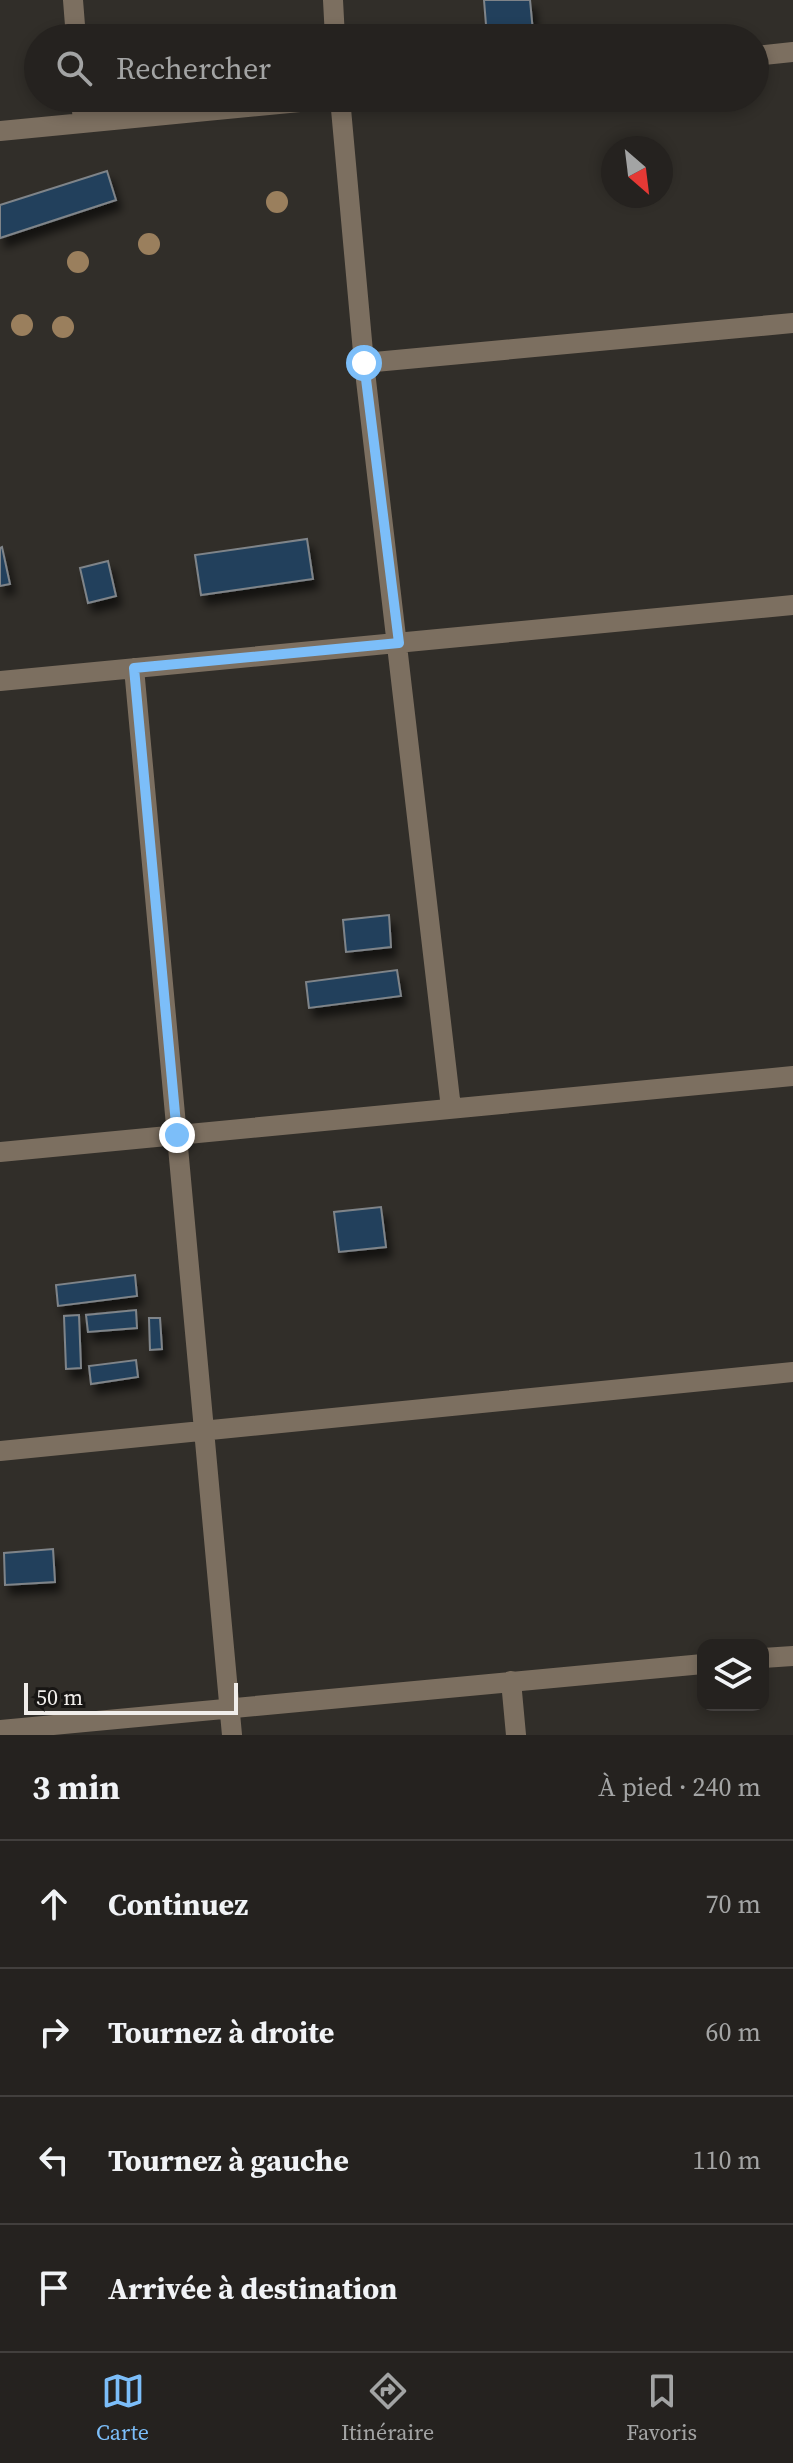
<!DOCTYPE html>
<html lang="fr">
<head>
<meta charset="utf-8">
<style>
	body { margin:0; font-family:"Source Serif 4",serif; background:#2d2a28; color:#f1f3f6 }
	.controls { position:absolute; right:24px; bottom:24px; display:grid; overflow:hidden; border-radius:16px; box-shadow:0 4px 12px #0003 }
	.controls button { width:72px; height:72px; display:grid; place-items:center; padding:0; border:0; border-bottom:2px solid #423f3d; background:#25221f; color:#f1f3f6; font:40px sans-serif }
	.compass { position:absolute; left:601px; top:136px; width:72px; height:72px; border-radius:50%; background:#25221f; box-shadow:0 4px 12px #0003; rotate:152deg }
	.scale { position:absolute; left:24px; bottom:20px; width:214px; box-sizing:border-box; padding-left:8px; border:4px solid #f0edea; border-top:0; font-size:22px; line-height:28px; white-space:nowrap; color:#f0edea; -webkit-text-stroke:6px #181614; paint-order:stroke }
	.stop { position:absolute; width:24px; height:24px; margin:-18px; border:6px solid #7cbef9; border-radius:50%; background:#fff }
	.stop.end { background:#7cbef9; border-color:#fff; box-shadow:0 2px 8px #0008 }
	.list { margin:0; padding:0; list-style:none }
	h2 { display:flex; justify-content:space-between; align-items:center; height:104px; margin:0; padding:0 32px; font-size:34px }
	h2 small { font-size:26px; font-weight:400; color:#a3a4a4 }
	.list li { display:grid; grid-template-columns:52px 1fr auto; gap:24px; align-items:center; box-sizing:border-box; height:128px; padding:0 32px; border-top:2px solid #423f3d }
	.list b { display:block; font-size:30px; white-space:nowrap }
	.list em { font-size:26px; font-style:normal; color:#a3a4a4 }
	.icon { flex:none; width:44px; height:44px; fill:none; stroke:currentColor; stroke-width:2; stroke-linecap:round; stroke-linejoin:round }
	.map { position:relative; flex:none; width:793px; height:1735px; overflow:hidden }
	.search { position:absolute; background:#25221f; box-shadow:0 4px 12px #0003; left:24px; right:24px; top:24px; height:88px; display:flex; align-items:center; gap:20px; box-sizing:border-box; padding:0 28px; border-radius:44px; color:#a3a4a4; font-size:30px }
	.sheet { height:616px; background:#25221f }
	nav { display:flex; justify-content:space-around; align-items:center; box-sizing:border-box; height:112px; border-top:2px solid #423f3d; background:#25221f; font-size:22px; color:#a3a4a4 }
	nav a { display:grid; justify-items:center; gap:4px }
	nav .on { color:#7cbef9 }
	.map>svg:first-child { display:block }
</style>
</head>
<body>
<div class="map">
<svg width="793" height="1735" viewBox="0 0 793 1735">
	<defs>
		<filter id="shadow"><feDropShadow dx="5" dy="9" stdDeviation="4" flood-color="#0009"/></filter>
	</defs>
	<rect width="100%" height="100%" fill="#312e29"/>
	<path fill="#21415c" stroke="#7f8489" stroke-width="2" filter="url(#shadow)" d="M484 0H530L533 32 487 37Z
		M107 171 116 200 0 238V205Z
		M307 539 313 579 201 595 195 555Z
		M2 547 10 584 0 586V548Z
		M108 561 116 596 88 603 80 568Z
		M389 915 391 947 346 952 343 920Z
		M397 970 401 996 309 1008 306 982Z
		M381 1207 386 1247 339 1252 334 1212Z
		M135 1275 137 1296 58 1306 56 1285Z
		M136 1310 137 1328 88 1332 86 1315Z
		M79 1315 81 1368 66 1369 64 1316Z
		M149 1318H160L162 1349 150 1350Z
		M136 1360 138 1377 91 1384 89 1366Z
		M53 1549 55 1582 5 1585 4 1553Z"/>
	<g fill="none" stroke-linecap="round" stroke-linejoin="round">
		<path stroke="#7c6f60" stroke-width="20" d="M73 0 76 38
			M333 0 335 38
			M755 56 793 52
			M81 98 83 123
			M340 98 364 363 451 1108
			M0 131 341 98
			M364 363 793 323
			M134 668 232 1735
			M0 681 793 605
			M0 1152 793 1076
			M0 1451 793 1372
			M763 1658 793 1656
			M511 1681 516 1735
			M0 1730 703 1664"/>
	</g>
	<g fill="#9a7f5d">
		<circle cx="277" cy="202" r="11"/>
		<circle cx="149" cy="244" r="11"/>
		<circle cx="78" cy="262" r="11"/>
		<circle cx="22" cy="325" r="11"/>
		<circle cx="63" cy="327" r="11"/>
	</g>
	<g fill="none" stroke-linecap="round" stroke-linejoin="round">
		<path stroke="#7cbef9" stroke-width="10" d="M177 1135 134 668 399 643 364 363"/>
	</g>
</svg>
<div class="controls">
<button><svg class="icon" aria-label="layers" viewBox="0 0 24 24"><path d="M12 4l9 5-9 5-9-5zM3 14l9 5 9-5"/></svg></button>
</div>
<svg class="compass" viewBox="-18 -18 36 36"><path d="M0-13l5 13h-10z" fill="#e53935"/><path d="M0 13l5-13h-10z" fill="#a3a4a4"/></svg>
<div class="scale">50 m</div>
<div class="stop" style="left:364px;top:363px"></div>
<div class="stop end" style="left:177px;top:1135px"></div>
<div class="search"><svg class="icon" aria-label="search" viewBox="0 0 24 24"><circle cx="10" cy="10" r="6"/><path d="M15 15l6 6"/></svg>Rechercher</div>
</div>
<section class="sheet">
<h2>3 min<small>À pied · 240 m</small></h2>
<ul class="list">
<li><svg class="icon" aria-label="ahead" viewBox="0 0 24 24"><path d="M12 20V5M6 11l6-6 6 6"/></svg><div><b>Continuez</b></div><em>70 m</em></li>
<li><svg class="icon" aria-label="right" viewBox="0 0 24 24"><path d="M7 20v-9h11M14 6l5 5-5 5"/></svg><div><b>Tournez à droite</b></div><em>60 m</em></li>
<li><svg class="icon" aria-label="left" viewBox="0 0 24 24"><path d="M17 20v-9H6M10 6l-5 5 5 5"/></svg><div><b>Tournez à gauche</b></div><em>110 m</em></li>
<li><svg class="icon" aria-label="arrive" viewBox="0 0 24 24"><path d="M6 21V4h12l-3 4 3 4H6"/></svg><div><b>Arrivée à destination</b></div></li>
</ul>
</section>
<nav>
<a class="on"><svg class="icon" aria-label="map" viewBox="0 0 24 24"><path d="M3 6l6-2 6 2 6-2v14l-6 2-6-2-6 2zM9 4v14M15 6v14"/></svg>Carte</a>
<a><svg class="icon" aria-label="directions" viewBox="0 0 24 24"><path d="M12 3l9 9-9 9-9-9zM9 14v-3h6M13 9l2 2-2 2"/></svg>Itinéraire</a>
<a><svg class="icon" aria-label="saved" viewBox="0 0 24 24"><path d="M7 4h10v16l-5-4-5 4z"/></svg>Favoris</a>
</nav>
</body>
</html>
